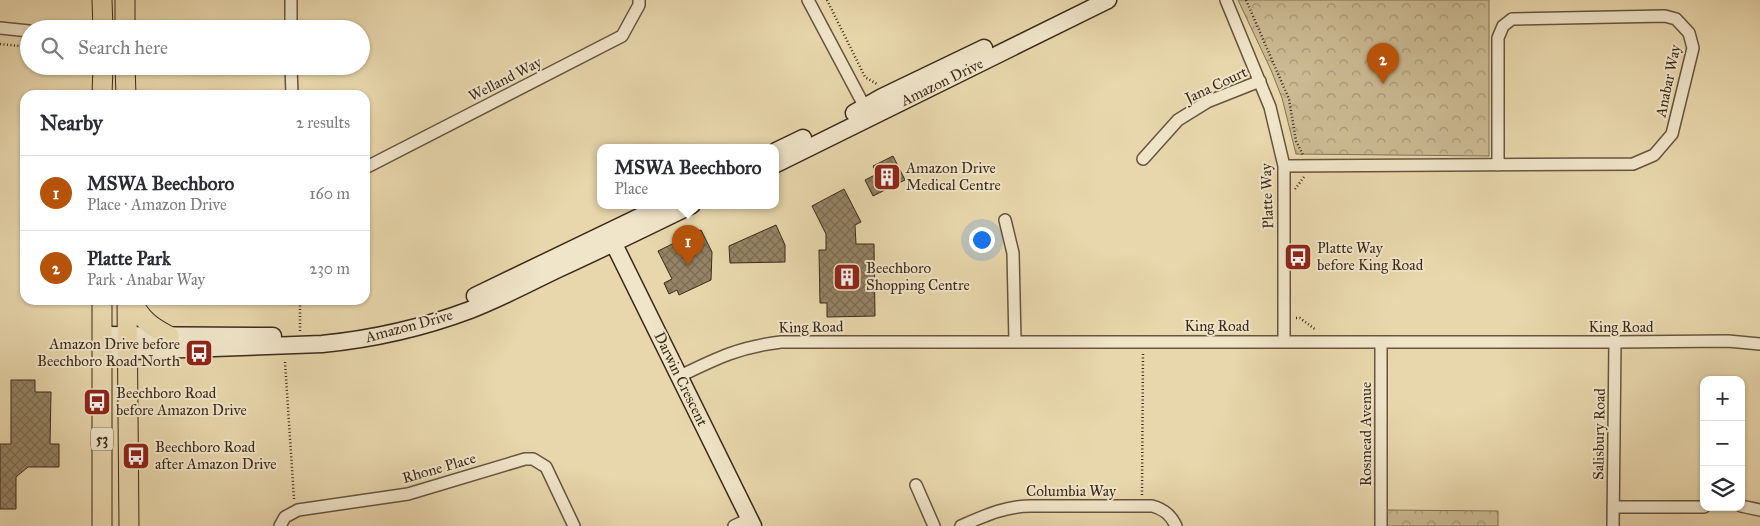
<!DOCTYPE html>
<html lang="en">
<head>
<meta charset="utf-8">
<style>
	body { margin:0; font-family:"IM FELL Great Primer",serif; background:#f7f7f7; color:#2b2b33 }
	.controls { position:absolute; right:15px; bottom:15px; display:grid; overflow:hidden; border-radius:10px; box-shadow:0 1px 4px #0004 }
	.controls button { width:45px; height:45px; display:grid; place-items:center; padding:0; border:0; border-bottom:1px solid #e1e1e2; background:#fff; color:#2b2b33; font:25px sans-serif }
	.you { position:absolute; left:981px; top:239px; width:18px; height:18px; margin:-12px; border:4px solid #fff; border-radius:50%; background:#1a73e8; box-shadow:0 0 0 8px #1a73e833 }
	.badge { display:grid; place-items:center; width:32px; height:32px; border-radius:50%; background:#b45309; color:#fff; font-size:16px; font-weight:700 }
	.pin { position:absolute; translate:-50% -41px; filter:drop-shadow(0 1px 2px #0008) }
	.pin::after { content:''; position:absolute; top:26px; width:18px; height:15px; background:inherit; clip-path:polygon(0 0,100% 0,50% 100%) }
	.popup { position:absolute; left:597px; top:144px; width:182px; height:65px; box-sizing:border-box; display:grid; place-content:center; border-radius:10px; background:#fff; filter:drop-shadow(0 1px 4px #0005); font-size:16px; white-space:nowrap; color:#7c7c81 }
	.popup b { font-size:19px; color:#2b2b33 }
	.popup::after { content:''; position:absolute; left:50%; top:100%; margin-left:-10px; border:10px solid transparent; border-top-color:#fff }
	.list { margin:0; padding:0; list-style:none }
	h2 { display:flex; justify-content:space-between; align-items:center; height:65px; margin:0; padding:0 20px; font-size:21px }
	h2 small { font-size:16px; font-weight:400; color:#7c7c81 }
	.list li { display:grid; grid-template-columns:32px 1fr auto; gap:15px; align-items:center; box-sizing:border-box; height:75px; padding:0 20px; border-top:1px solid #e1e1e2 }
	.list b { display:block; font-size:19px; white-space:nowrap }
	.list p { margin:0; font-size:16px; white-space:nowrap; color:#7c7c81 }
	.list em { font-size:16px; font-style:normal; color:#7c7c81 }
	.icon { flex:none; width:28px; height:28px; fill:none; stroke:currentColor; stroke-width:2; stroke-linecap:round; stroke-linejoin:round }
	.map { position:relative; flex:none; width:1760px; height:526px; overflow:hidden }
	.search { position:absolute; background:#fff; box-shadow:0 1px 4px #0004; left:20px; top:20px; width:350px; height:55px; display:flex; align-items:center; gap:12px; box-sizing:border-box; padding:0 18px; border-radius:28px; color:#7c7c81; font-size:19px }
	.panel { position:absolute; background:#fff; box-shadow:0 1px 4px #0004; left:20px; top:90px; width:350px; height:215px; border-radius:15px }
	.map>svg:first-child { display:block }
</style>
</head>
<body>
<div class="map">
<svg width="1760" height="526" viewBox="0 0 1760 526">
	<defs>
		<pattern id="park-crowns" width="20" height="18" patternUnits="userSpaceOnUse" patternTransform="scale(1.25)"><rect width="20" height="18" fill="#cbba93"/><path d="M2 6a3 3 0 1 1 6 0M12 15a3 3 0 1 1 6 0" fill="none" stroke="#a69777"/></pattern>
		<pattern id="building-cross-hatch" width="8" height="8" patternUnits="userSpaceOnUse" patternTransform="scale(1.25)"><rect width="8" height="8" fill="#958465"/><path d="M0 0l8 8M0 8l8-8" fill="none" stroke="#7b6c52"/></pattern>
	</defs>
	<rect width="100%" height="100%" fill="#e8d7ac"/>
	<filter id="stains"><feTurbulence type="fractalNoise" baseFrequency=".004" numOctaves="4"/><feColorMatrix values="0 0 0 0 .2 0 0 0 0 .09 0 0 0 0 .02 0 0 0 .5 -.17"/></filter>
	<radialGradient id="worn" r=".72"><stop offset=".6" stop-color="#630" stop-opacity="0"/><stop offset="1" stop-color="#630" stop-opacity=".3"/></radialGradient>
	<path fill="url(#park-crowns)" stroke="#837256" d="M1238 0H1489V156L1296 154 1282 98 1271 70Z
		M1386 510 1498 511V526H1387Z"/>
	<path fill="url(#building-cross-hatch)" stroke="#3b2a19" d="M893 156 905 180 873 196 865 180 877 174 873 166Z
		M844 189 861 222 855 225 856 244H874L875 316 827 317V303H820L819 250H826V234L812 206Z
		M776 225 785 245V262L730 263 729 246Z
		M701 230 712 252 711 280 679 295 677 290 669 294 664 283 672 279 658 251Z
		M11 380H35V392H51L50 444H59V467H28L16 477V509H0V444H11Z"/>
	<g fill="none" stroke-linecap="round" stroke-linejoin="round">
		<g stroke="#66553e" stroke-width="14">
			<path id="street" d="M291 0V29
				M808 0 868 113
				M1226 0 1270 107 1284 166V342
				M0 28 29 31
				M291 66 292 95
				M1143 159 1178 120 1207 102 1260 81
				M1284 166 1633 164 1654 155 1672 134 1693 48 1689 33 1676 19 1665 16 1512 19 1503 26 1498 38V165
				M365 168 622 36 639 5V0
				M1005 220 1013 253 1015 341
				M1381 342V526
				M680 376C717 358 739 347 781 342H1615L1728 341 1760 344
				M916 485 934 526
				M1741 506 1760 510
				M1613 507H1704
				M280 526 285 517 298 510 408 494 525 459H533L546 467 574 526
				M734 526 749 519
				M961 526C984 516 1005 506 1031 506H1152C1164 509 1171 515 1176 526
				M1613 526 1615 342"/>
		</g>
		<g stroke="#3b2a19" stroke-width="19">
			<path id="secondary" d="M854 113 882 97 984 48
				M776 151 803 138
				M776 164 1108 0
				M609 234 753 526
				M475 296 664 205
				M102 335 273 336
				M102 352 322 344C373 339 422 328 470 310 499 299 527 284 556 270 602 249 647 227 692 205"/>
		</g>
		<g stroke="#3b2a19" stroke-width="21">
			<path id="primary" d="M102 0 103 29
				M125 0V29
				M125 66 126 95
				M102 95 103 66
				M102 300V526
				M127 300 129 526
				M132 300C140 319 152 327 169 336"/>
		</g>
		<path stroke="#3b2a19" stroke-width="2.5" stroke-dasharray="1 2.5" stroke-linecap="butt" d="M827 0 865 77 877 84
			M1246 0 1289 99 1296 141 1303 155
			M0 44 29 47
			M1295 189 1304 177
			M1296 318H1300L1316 330
			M300 331V300
			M285 362 294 499
			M1142 495 1143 353"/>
		<use href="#street" stroke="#f0e5c9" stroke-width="11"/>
		<use href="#secondary" stroke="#f0e5c9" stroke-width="16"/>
		<use href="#primary" stroke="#e8d7ac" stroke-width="19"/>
	</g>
	<defs>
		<g id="building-square" transform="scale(1.4375)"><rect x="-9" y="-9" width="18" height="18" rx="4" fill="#8f2418" stroke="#f0e5c9"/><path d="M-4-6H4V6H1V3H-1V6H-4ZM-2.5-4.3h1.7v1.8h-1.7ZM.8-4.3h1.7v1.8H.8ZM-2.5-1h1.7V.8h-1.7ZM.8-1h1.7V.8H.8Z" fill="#fff"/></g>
		<g id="bus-square" transform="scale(1.4375)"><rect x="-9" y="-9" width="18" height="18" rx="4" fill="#8f2418" stroke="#f0e5c9"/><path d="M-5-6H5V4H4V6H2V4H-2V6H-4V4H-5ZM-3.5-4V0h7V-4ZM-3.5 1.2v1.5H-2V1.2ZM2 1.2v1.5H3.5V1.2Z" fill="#fff"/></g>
	</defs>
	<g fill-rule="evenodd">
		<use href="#building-square" x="887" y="177"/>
		<use href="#bus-square" x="1298" y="257"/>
		<use href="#building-square" x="847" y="277"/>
		<use href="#bus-square" x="199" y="353"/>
		<use href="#bus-square" x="97" y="402"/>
		<use href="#bus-square" x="136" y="456"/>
	</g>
	<g text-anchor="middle" stroke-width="4" stroke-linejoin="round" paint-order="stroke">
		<rect fill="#f0e5c9" stroke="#71624e" stroke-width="1" x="91" y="427.5" width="22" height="23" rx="4"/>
		<g font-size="14" font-weight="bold" fill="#3b2a19">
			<text x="102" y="444">53</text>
		</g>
		<g font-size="15" fill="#3b2a19" stroke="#f0e5c9">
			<text transform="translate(505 79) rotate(-27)" y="5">Welland Way</text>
			<text transform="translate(1668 81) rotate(-78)" y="5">Anabar Way</text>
			<text transform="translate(942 82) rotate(-26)" y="5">Amazon Drive</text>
			<text transform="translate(1216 85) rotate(-25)" y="5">Jana Court</text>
			<text transform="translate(1267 196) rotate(-92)" y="5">Platte Way</text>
			<text transform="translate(409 326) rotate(-15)" y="5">Amazon Drive</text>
			<text x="1217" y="331">King Road</text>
			<text transform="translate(811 327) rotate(-1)" y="5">King Road</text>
			<text x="1621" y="332">King Road</text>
			<text transform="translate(681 379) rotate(64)" y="5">Darwin Crescent</text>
			<text transform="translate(1366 434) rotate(-90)" y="5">Rosmead Avenue</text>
			<text transform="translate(1599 434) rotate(-89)" y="5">Salisbury Road</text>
			<text transform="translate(439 468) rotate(-16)" y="5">Rhone Place</text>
			<text x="1071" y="496">Columbia Way</text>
		</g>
		<g font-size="15" fill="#3b2a19" stroke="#f0e5c9" text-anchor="start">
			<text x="906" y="173">Amazon Drive<tspan x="906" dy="17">Medical Centre</tspan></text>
			<text x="1317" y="253">Platte Way<tspan x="1317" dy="17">before King Road</tspan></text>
			<text x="866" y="273">Beechboro<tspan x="866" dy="17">Shopping Centre</tspan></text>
			<text x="180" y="349" text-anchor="end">Amazon Drive before<tspan x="180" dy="17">Beechboro Road North</tspan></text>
			<text x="116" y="398">Beechboro Road<tspan x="116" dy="17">before Amazon Drive</tspan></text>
			<text x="155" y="452">Beechboro Road<tspan x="155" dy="17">after Amazon Drive</tspan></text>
		</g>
	</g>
	<rect width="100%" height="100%" filter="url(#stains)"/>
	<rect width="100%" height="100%" fill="url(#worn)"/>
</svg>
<div class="controls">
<button>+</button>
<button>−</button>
<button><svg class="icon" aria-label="layers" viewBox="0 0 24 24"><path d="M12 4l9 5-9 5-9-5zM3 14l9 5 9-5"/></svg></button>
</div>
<div class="you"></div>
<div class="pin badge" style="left:688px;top:266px">1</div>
<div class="popup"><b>MSWA Beechboro</b>Place</div>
<div class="pin badge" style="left:1383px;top:84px">2</div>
<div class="search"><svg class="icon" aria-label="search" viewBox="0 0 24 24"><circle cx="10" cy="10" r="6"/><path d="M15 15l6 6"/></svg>Search here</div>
<section class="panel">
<h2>Nearby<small>2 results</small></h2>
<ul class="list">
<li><span class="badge">1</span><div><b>MSWA Beechboro</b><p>Place · Amazon Drive</p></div><em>160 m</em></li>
<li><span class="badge">2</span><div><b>Platte Park</b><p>Park · Anabar Way</p></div><em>230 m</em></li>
</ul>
</section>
</div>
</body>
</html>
